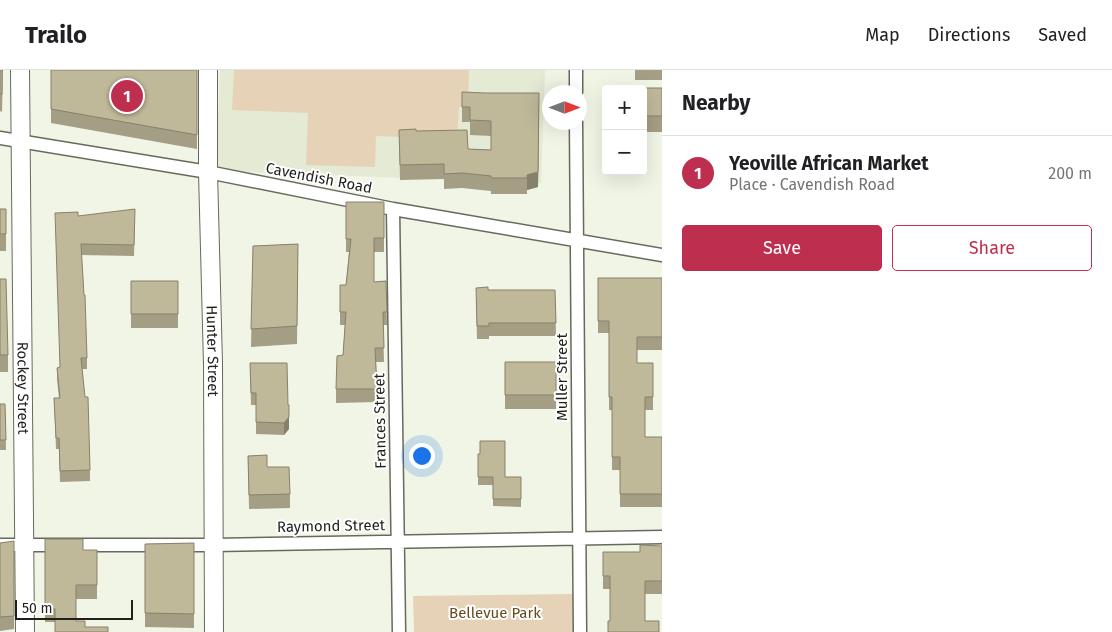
<!DOCTYPE html>
<html lang="en">
<head>
<meta charset="utf-8">
<style>
	body { margin:0; font-family:"Fira Sans",sans-serif; background:#f6f6f6; color:#202124 }
	.controls { position:absolute; right:15px; top:15px; display:grid; overflow:hidden; border-radius:5px; box-shadow:0 5px 20px #0002 }
	.controls button { width:45px; height:45px; display:grid; place-items:center; padding:0; border:0; border-bottom:1px solid #e0e0e0; background:#fff; color:#202124; font:25px sans-serif }
	.compass { position:absolute; left:542px; top:15px; width:45px; height:45px; border-radius:50%; background:#fff; box-shadow:0 5px 20px #0002; rotate:90deg }
	.scale { position:absolute; left:15px; bottom:12px; width:118px; box-sizing:border-box; padding-left:5px; border:2px solid #1f201b; border-top:0; font-size:14px; line-height:18px; white-space:nowrap; color:#1f201b; -webkit-text-stroke:4px #fff; paint-order:stroke }
	.you { position:absolute; left:421px; top:385px; width:18px; height:18px; margin:-12px; border:4px solid #fff; border-radius:50%; background:#1a73e8; box-shadow:0 0 0 8px #1a73e833 }
	.badge { display:grid; place-items:center; width:32px; height:32px; border-radius:50%; background:#be2e4e; color:#fff; font-size:16px; font-weight:700 }
	.pin { position:absolute; translate:-50% -50%; border:2px solid #fff; box-shadow:0 1px 5px #0006 }
	.list { margin:0; padding:0; list-style:none }
	h2 { display:flex; justify-content:space-between; align-items:center; height:65px; margin:0; padding:0 20px; font-size:21px }
	h2 small { font-size:16px; font-weight:400; color:#757577 }
	.list li { display:grid; grid-template-columns:32px 1fr auto; gap:15px; align-items:center; box-sizing:border-box; height:75px; padding:0 20px; border-top:1px solid #e0e0e0 }
	.list b { display:block; font-size:19px; white-space:nowrap }
	.list p { margin:0; font-size:16px; white-space:nowrap; color:#757577 }
	.list em { font-size:16px; font-style:normal; color:#757577 }
	.actions { display:flex; gap:10px; padding:15px 20px }
	.actions a { flex:1; padding:11px 0; border:1px solid #be2e4e; border-radius:5px; text-align:center; font-size:18px; color:#be2e4e }
	.actions .main { background:#be2e4e; color:#fff }
	.map { position:relative; flex:none; width:662px; height:562px; overflow:hidden }
	header { display:flex; align-items:center; gap:30px; box-sizing:border-box; height:70px; padding:0 25px; background:#fff; border-bottom:1px solid #e0e0e0 }
	header strong { font-size:24px }
	nav { display:flex; gap:28px; margin-inline-start:auto; font-size:18px }
	main { display:flex }
	aside { flex:1; background:#fff }
	.map>svg:first-child { display:block }
</style>
</head>
<body>
<header>
<strong>Trailo</strong>
<nav><a>Map</a><a>Directions</a><a>Saved</a></nav>
</header>
<main>
<div class="map">
<svg width="662" height="562" viewBox="0 0 662 562">
	<rect width="100%" height="100%" fill="#f1f5e6"/>
	<path fill="#e4ead4" d="M220 0H545L541 113 216 101Z"/>
	<path fill="#e6d2b7" d="M234 0H469L468 37H459L457 69 376 66 375 97 306 95 308 43 232 40Z
		M576 524V562H414L413 526Z"/>
	<g fill="none" stroke-linecap="round" stroke-linejoin="round">
		<g stroke="#666a5d" stroke-width="15">
			<path id="street" d="M576 0V22
				M576 52 580 562
				M0 68 208 102 393 139 662 185
				M393 139 399 562
				M0 475H213L662 467"/>
		</g>
		<g stroke="#666a5d" stroke-width="20">
			<g id="secondary">
				<path id="s1" d="M20 0 25 562"/>
				<path id="s2" d="M208 0V102L213 294 214 562"/>
			</g>
		</g>
		<use href="#street" stroke="#fff" stroke-width="12"/>
		<use href="#secondary" stroke="#fff" stroke-width="18"/>
	</g>
	<path fill="#a49e84" d="M0 0H3L2 42 0 41Z
		M51 0H197V79L51 53Z
		M635 0H662V10H635Z
		M662 18V62H643V19Z
		M462 37 539 39 538 117 527 120V124H491V121L462 118 444 119V109L400 110 399 60 416 61 468 79 491 80V66L470 65V52H462Z
		M346 132H384V182H374V212L386 211 387 255H383L384 292H376L377 332 336 333V319L343 285 345 255H340V215H346L349 182H346Z
		M0 139H6V181H0Z
		M78 146 135 150 134 186 81 185 87 288V299H82L90 400V411L60 412 59 379H56L54 328H59L57 309V298L60 297Z
		M298 174 297 274 251 277 253 176Z
		M598 208H662V280H637V293H653V340H645V367H662V437H620V400H612V340H609V263H598Z
		M0 209 8 285V302H0Z
		M131 211H178V258H131Z
		M488 220H555L556 266H489V269H477L476 231Z
		M505 292H556V339H505Z
		M250 293 288 335 289 347V359L284 365 256 364V335H251Z
		M0 334H5L6 380H0Z
		M478 384 505 407H521V437L493 436V415H478Z
		M248 386 267 397 290 424V438L249 439Z
		M45 469 83 480H97V529H76V551L85 557 108 562 55 552H45Z
		M0 473 14 546V559L0 561Z
		M194 473V558L145 557V474Z
		M662 476V524H645L610 519H603V482H640Z"/>
	<path fill="#86816b" d="M539 39 538 117 527 120V105Z
		M289 335V359L284 365V353Z"/>
	<path fill="#bfb899" stroke="#86816b" d="M0 0H2V24H0Z
		M51 0H197V65L51 39Z
		M640 18H662V46H643V19H640Z
		M462 22 485 23H539L538 102 527 105V108H491V106L462 103 444 104V94L400 95 399 60 416 59V61L467 60 468 79 491 80V51L470 50V37H462Z
		M643 76H645V89H643Z
		M346 132H384V168H374V212L386 211 387 242H383L384 278H375L377 319H336L337 286 343 285 346 242H340V215H346L351 169H346Z
		M0 139H6V164H0Z
		M135 139 134 175 81 174 84 225H85L87 288H81L85 327H88L90 400 60 401 59 368H56L54 328H60L57 298 60 297 55 143 78 142V146Z
		M298 174 297 256 251 259 253 176Z
		M598 208H662V267H637V293H653V327H645V367H662V424H620V387H612V327H609V251H598Z
		M0 209H6L8 285H0Z
		M131 211H178V244H131Z
		M488 217V220H555L556 253H489V256H477L476 218Z
		M505 292H556V325H505Z
		M250 293H287L288 335H289V347L284 353 256 352V323H251Z
		M0 334H5L6 370H0Z
		M480 371H505V407H521V429H493V407H478V384H480Z
		M267 385V397H289L290 424 249 425 248 386Z
		M45 469H83V480H97V515H76V551H85V557H108V562H55V539L45 538Z
		M14 471V546L0 547V473Z
		M194 473V544L145 543V474Z
		M640 475 662 476V511H645V551H659V562H608V551H610V506H603V482H640Z"/>
	<g text-anchor="middle" stroke-width="4" stroke-linejoin="round" paint-order="stroke">
		<g font-size="15" fill="#1f201b" stroke="#fff">
			<text transform="translate(319 108) rotate(11)" y="5">Cavendish Road</text>
			<text dy="5" stroke="none"><textPath href="#s2" startOffset="281">Hunter Street</textPath></text>
			<text transform="translate(562 307) rotate(-90)" y="5">Muller Street</text>
			<text dy="5" stroke="none"><textPath href="#s1" startOffset="318">Rockey Street</textPath></text>
			<text transform="translate(380 351) rotate(-91)" y="5">Frances Street</text>
			<text transform="translate(331 456) rotate(-1)" y="5">Raymond Street</text>
		</g>
		<g font-size="15" fill="#684b1c" stroke="#fff">
			<text x="495" y="548">Bellevue Park</text>
		</g>
	</g>
</svg>
<div class="controls">
<button>+</button>
<button>−</button>
</div>
<svg class="compass" viewBox="-18 -18 36 36"><path d="M0-13l5 13h-10z" fill="#e53935"/><path d="M0 13l5-13h-10z" fill="#757577"/></svg>
<div class="scale">50 m</div>
<div class="you"></div>
<div class="pin badge" style="left:127px;top:26px">1</div>
</div>
<aside>
<h2>Nearby<small></small></h2>
<ul class="list">
<li><span class="badge">1</span><div><b>Yeoville African Market</b><p>Place · Cavendish Road</p></div><em>200 m</em></li>
</ul>
<div class="actions"><a class="main">Save</a><a>Share</a></div>
</aside>
</main>
</body>
</html>
